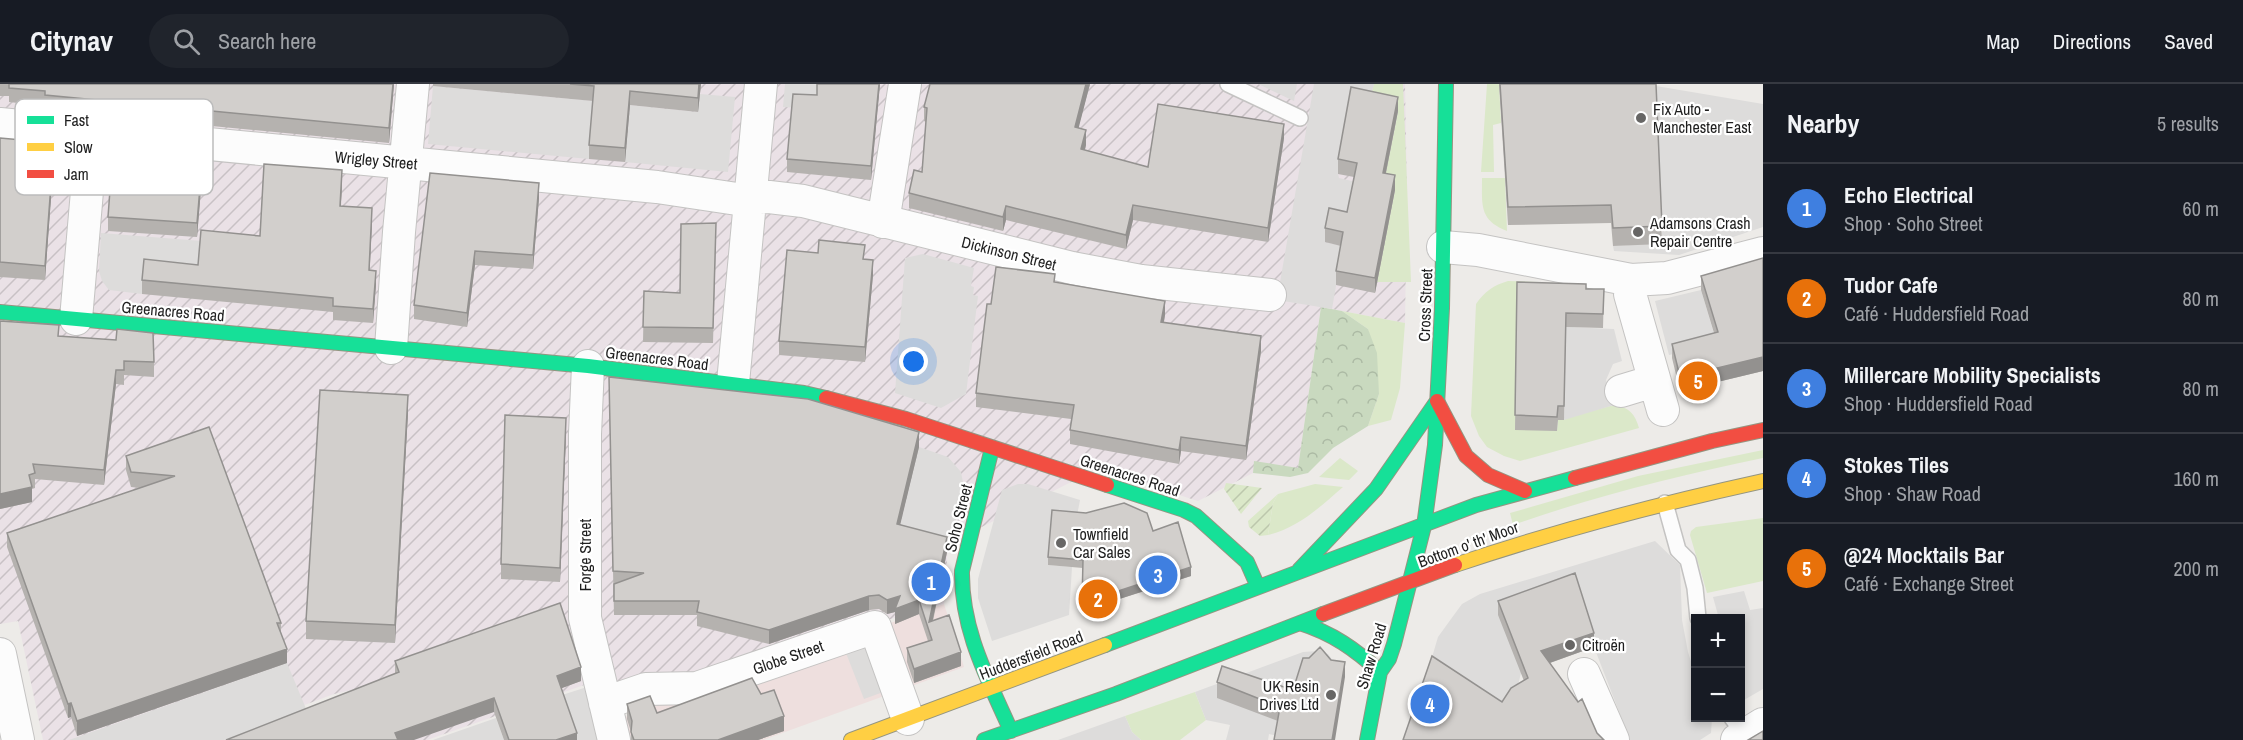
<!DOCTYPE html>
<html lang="en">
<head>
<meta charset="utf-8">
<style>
	body { margin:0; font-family:"Archivo Narrow",sans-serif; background:#20242c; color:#f1f3f6 }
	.controls { position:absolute; right:18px; bottom:18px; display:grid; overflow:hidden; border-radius:0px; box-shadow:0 3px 9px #0003 }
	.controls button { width:54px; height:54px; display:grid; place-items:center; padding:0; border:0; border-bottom:2px solid #363941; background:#171b24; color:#f1f3f6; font:30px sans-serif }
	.you { position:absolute; left:914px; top:278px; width:21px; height:21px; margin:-15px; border:4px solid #fff; border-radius:50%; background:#1a73e8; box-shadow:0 0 0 9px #1a73e833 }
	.badge { display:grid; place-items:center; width:39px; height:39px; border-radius:50%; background:#676665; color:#fff; font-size:20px; font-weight:700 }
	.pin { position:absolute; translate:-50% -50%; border:3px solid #fff; box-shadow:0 2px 6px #0006 }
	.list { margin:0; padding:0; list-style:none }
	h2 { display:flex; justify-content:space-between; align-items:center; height:78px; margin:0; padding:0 24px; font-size:26px }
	h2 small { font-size:20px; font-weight:400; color:#9ea1a6 }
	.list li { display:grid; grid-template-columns:39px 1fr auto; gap:18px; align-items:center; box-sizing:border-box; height:90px; padding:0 24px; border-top:2px solid #363941 }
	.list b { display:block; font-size:22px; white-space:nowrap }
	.list p { margin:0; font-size:20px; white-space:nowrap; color:#9ea1a6 }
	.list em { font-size:20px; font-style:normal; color:#9ea1a6 }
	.icon { flex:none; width:33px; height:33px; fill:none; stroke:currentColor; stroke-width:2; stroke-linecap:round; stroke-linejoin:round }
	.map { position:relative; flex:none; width:1763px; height:656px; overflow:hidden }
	header { display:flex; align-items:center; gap:36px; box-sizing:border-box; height:84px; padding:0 30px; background:#171b24; border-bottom:2px solid #363941 }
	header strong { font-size:28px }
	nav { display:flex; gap:33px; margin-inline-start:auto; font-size:21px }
	.search { width:420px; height:54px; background:#20242c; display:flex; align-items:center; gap:15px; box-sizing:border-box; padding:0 21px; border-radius:33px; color:#9ea1a6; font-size:22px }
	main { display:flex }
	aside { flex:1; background:#171b24 }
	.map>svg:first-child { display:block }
</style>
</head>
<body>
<header>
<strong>Citynav</strong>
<div class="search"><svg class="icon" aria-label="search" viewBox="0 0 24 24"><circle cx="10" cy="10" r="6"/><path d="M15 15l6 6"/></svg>Search here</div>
<nav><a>Map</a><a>Directions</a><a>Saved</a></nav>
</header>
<main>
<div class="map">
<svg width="1763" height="656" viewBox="0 0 1763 656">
	<defs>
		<pattern id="industrial-furrows" width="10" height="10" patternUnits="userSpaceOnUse" patternTransform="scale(1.5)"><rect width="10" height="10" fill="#eae1e6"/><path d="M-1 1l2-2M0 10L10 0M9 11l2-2" fill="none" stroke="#c8c1c5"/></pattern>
		<pattern id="forest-crowns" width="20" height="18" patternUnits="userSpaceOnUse" patternTransform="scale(1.5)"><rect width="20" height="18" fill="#c9d9bf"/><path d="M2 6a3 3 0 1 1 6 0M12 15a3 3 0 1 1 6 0" fill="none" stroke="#acbaa4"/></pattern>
		<pattern id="garden-furrows" width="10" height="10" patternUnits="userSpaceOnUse" patternTransform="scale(1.5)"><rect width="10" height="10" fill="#dbe8c9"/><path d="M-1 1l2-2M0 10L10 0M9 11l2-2" fill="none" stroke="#bcc7ac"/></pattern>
	</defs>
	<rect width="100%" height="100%" fill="#edebe8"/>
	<path fill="#eedfde" d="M944 520 964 583 763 656H628L625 633Z"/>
	<path fill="url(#industrial-furrows)" d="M0 0H1405L1407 110 1405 239 1321 223 1298 384 1255 378 1253 389 1198 417 1097 385 948 460 944 520 866 542 701 598 587 600 427 656H407L379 600 334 610 210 656H43L18 537 0 540Z"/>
	<path fill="#dbe8c9" d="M1374 0H1403L1411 198H1377L1395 106 1383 103 1398 28 1368 21Z
		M1487 0H1499L1501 39 1493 41 1494 88H1481Z
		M1482 94H1505L1507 147C1479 136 1482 121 1482 94Z
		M1508 197 1539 198 1604 217V220L1517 213 1557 347 1558 336 1614 321C1629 323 1635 330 1639 344L1520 377 1504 372 1487 363 1479 352 1471 332 1476 220C1484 208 1494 201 1508 197Z
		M1342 227 1405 239 1400 304 1391 336 1368 342 1379 310 1368 245Z
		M1763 366V374C1678 392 1595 412 1513 441L1510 429 1638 392Z
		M1340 374 1358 387 1349 396 1319 393Z
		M1315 400 1343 403C1320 423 1298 444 1268 451L1273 419 1278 410Z
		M1763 434V497L1707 509 1690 451 1691 447 1696 443Z
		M1195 608 1206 636 1180 656H1141L1132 648 1125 632Z"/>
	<path fill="url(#forest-crowns)" d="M1321 223 1342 227 1368 245 1377 269 1379 310 1368 342 1333 364 1308 389 1290 393 1253 389 1254 377 1298 384Z"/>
	<path fill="url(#garden-furrows)" d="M1226 399 1262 404 1241 430 1224 405Z
		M1278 410 1273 419 1268 451 1260 452 1249 443 1248 437Z"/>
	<path fill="#dddcdb" d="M785 0H818L817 25 783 23Z
		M1258 0H1297L1294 17Z
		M1314 0H1374L1368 21 1351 18 1338 90 1339 94 1356 98 1347 143 1325 158 1343 162 1332 225 1277 216Z
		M433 2 594 17 589 75 428 60Z
		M1656 2 1763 20V143L1679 171 1614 167 1613 162 1662 159Z
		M700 10 735 13 728 88 625 78 630 21 697 28Z
		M101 149 202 157 198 195 145 189 142 210 109 206 102 197 99 187Z
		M923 170 974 184 971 202 974 203 973 211 978 212 966 310 941 324 895 309 905 174Z
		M1701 206 1717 260 1669 271 1655 217Z
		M1566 243 1614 245 1622 277 1613 280 1606 296 1614 321 1564 336Z
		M919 363 948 373 961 388 964 404 949 468 897 454Z
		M1018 400H1028L1080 416 1076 437 1048 481 1072 483 1069 531 992 557 978 514V495L1002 406Z
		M1655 457 1680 481 1682 536 1688 568 1695 590 1696 634H1712L1711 649 1700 656H1630L1594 563 1575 504 1521 589 1517 605 1496 628 1430 580 1438 553 1451 535 1462 520 1480 510Z
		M1744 507 1750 526 1763 524V605L1744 616 1740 609V534H1715L1714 531H1718L1713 513Z
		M867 556 886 607 864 615 844 564Z
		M1318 567 1328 570 1340 586 1293 643 1291 655 1269 650 1268 656H1226L1230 641 1206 636 1195 608 1303 568Z
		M287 579 307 627 224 656H69Z
		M587 603 601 656H574L559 612Z
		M1125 632 1132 648 1141 656H1058Z
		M496 634 504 656H433Z"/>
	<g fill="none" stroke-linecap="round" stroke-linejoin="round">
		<g stroke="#c4c3c2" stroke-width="18">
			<path id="lane" d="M1228 0 1300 34
				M1665 419 1678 466 1688 476 1695 504 1698 534
				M1732 634 1745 651"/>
		</g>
		<g stroke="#c4c3c2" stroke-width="34">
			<path id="street" d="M0 40 657 103 737 115 769 113 803 117 1072 184 1141 197 1270 211
				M883 138 905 0
				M1443 163 1478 166 1631 196 1667 194 1763 169
				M1631 196 1630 210 1663 326
				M76 235 92 49
				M391 264 399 148 413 0
				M588 282 585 350V534L614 656
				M733 299 761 0
				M1621 307 1654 297
				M0 570 18 656
				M1584 590 1613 656
				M605 619 646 605 697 604 875 543 908 635
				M1737 656 1763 640"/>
		</g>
		<g stroke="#949581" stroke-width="16">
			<path id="fast" d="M0 228 588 282 804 309 826 314
				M992 364 962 487C961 546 988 595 1011 647
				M1107 401 1184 426 1196 432 1247 478 1258 503
				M1299 486 1376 405 1437 317
				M1300 539C1332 549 1355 565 1380 588
				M1105 561 1476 421 1575 394
				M984 656 1116 610 1323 530
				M1367 656 1380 588 1389 575 1394 560 1424 442 1435 361 1442 224 1446 0"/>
		</g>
		<g stroke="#949581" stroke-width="16">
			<path id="slow" d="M1455 481C1556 447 1658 420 1763 397
				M851 656 1105 561"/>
		</g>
		<g stroke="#949581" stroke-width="16">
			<path id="jam" d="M826 314 906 335 1107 401
				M1437 317 1466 372 1488 391 1525 407
				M1575 394 1712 357 1763 346
				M1323 530 1455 481"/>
		</g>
		<use href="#lane" stroke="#fcfcfc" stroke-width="15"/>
		<use href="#street" stroke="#fcfcfc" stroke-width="32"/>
		<use href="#fast" stroke="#16e098" stroke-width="14"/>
		<use href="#slow" stroke="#ffcf43" stroke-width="14"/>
		<use href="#jam" stroke="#f24e42" stroke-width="14"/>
	</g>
	<path fill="#b5b2af" d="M0 0H394L389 59 45 26V22L9 18V12H0Z
		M433 0H701L698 28 630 21 625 78 589 75V61L593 17 433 2Z
		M817 0H880L871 96 787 88V75L817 11Z
		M930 0H1090L1078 44 1086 61 1085 66 1148 83 1284 54 1268 158 1133 136 1126 165 1006 136 1003 147 909 124V109L922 88 926 38 924 37V23Z
		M1499 0H1656L1662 160 1613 162 1611 139 1508 141Z
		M1398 27 1386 89 1395 106 1375 209 1336 201V187L1341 162 1325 158V144L1347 128 1354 93 1338 90V75Z
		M0 54 54 73 45 196 0 193Z
		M342 99 341 122 372 138 369 186 376 200 373 239 333 236V228L142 210V196L198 181 260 152Z
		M539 99V114L533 185 475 181 467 243 414 235V221Z
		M201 105 197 153 108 147V133L134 108Z
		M716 154 713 259 643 258 644 207 680 209Z
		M865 176 873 191 865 278 779 271V257Z
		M1701 192 1763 287 1680 307 1672 274V260L1714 249 1701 206Z
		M1055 198 1165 231 1164 238 1261 267 1246 376 1181 367 1179 380 1070 360V346L1071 335 976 323V309L991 220Z
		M1517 198 1586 205H1604L1603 244 1566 243 1564 336H1558L1557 347 1515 346Z
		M59 252 154 278V293L124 291V301L116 300 104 401 35 395V404L32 405V418L0 425Z
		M609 307 919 363 900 440 947 468 933 537 961 582 914 599 907 578V564L928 557 919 530 895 540V528L887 530 879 525 869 526 769 560 697 542V531H614Z
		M408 329 395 559 306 555V537Z
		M209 343 281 539V550L287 579 77 652 71 633 68 634 7 463V449L140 404 131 403 126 386V372Z
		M566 349 560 498 501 495V480Z
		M1153 447 1191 492 1082 527 1083 484 1048 481V473Z
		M1498 517 1594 563 1550 579 1597 649 1524 597 1498 531Z
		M395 577 581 597 561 604 577 656H504L494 628 395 590Z
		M1345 593 1278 637 1217 614V598L1293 606Z
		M627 620 657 629 784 647 758 656H631V648L627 635Z"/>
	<path fill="#93918f" d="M393 0H394L389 59V44Z
		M699 0H701L698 28V14Z
		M879 0H880L871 96V82Z
		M1086 0H1090L1075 58V43Z
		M630 7V21L625 78V64Z
		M1398 13V27L1383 103V89Z
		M1284 40V54L1268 158V144Z
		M1086 46V61L1081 80V65Z
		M54 59V73L45 196V182Z
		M342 86V99L340 136V122Z
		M201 91V105L197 153V139Z
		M1395 91V106L1375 209V194Z
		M539 99V114L533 185V171Z
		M1133 121V136L1126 165V151Z
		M1006 122V136L1003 147V133Z
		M372 124V138L369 200V186Z
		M475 167V181L467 243V229Z
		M873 176V191L865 278V263Z
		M376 187V200L373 239V225Z
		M1165 217V231L1161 253V238Z
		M1261 252V267L1246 376V362Z
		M1763 273V287L1680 307V293Z
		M116 286V300L104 401V386Z
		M408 311V329L395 559V541Z
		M566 334V349L560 498V484Z
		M919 348V363L897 454V440Z
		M1181 353V367L1179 380V366Z
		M32 403V418L0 425V410Z
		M947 453V468L930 549 929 538Z
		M1191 483V492L1082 527V519Z
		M869 512V526L769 560V546Z
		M900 512 919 516V530L895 540V528L887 530V516Z
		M1594 549V563L1541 582V567Z
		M287 565V579L77 652V637Z
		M961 568V582L914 599V585Z
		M1345 578V593L1335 656H1332Z
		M581 583V597L557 606V592Z
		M494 614V628L414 656H395V649Z
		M71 619V633L68 634V620Z
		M784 632V647L758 656H718Z
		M577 649V656H556Z"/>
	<path fill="#d2cfcc" stroke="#93918f" stroke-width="1.5" d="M9 0H393L389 44 45 11V7L9 4Z
		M570 0H699L698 14 630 7 625 64 589 61 594 2Z
		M817 0H879L871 82 787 75 793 10 817 11Z
		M930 0H1086L1075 43 1086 46 1081 65 1148 83 1158 20 1284 40 1268 144 1133 121 1126 151 1006 122 1003 133 909 109 914 86 922 88 927 24 924 23Z
		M1500 0H1656L1662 142 1613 144 1611 121 1508 123Z
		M1351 3 1398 13 1383 89 1395 91 1375 194 1336 187 1343 148 1325 144 1329 124 1347 128 1357 79 1338 75Z
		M0 54 54 59 45 182 0 178Z
		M264 80 342 86 340 122 372 124 369 186 376 187 373 225 333 222V214L142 196 144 175 198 181 201 146 260 152Z
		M136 86 201 91 197 139 108 133 110 106 134 108Z
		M430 89 539 99 533 171 475 167 467 229 414 221Z
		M716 139 713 244 643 243 644 207 680 209 681 140Z
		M819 156 865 161 863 175 873 176 865 263 779 257 787 166 818 169Z
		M1763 174V273L1680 293 1672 260 1718 248 1701 192Z
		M996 183 1055 190 1054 198 1165 217 1161 238 1261 252 1246 362 1181 353 1179 366 1070 346 1074 321 976 309 987 220H991Z
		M1517 198 1586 200V205H1604L1603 230 1566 229 1564 322H1558L1557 333 1515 331Z
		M0 237 59 241 58 252 116 256 117 245 153 249 154 278 124 277V286H116L104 386 33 380 35 389 29 391 32 403 0 410Z
		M609 293 808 315 919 348 897 440 947 453 929 538 949 531 961 568 914 585 907 564 932 556 919 516 895 525 900 512 887 516 879 511 869 512 769 546 697 528 699 517H614V500L644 489 613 487Z
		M320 306 408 311 395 541 306 537Z
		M505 331 566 334 560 484 501 480Z
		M209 343 281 539H277L287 565 77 637 71 619 68 620 7 449 175 392 131 388 126 372Z
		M1124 419 1147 429 1153 447 1178 438 1191 483 1082 519 1083 476 1048 473 1052 426 1086 429Z
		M1575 489 1594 549 1541 567 1578 618 1582 615 1597 649 1604 656H1403L1432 572 1502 618 1511 604 1528 594 1498 517Z
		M560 519 581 583 557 592 577 649 556 656H509L494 614 395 649 398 656H226L399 588 395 577Z
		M1320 563 1331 576 1345 578 1332 656H1274L1280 623 1217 598 1222 582 1293 606 1303 574H1309Z
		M752 594 761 610 774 606 784 632 718 656H634L631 648 632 637 627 620 650 612 657 629Z
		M1763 647V656H1748Z"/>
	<g fill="#676665" stroke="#fff" stroke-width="2">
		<circle cx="1641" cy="34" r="6"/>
		<circle cx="1638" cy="148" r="6"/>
		<circle cx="1061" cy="459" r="6"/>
		<circle cx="1570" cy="561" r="6"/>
		<circle cx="1331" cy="611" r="6"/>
	</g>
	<g text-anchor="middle" stroke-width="4.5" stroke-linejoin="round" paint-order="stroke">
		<g font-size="16" fill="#1f1f1f" stroke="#fff" text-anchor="start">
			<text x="1653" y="31">Fix Auto -<tspan x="1653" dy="18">Manchester East</tspan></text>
			<text x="1650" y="145">Adamsons Crash<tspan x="1650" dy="18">Repair Centre</tspan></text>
			<text x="1073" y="456">Townfield<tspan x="1073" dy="18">Car Sales</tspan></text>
			<text x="1582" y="567">Citroën</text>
			<text x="1319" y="608" text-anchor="end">UK Resin<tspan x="1319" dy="18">Drives Ltd</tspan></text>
		</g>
		<g font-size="16" fill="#1f1f1f" stroke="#fff">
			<text transform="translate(376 76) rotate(5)" y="6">Wrigley Street</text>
			<text transform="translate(1009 169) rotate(14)" y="6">Dickinson Street</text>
			<text transform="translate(1425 221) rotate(-88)" y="6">Cross Street</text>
			<text transform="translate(173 227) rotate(5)" y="6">Greenacres Road</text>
			<text transform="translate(657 274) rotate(7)" y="6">Greenacres Road</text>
			<text transform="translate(1130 391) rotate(18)" y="6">Greenacres Road</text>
			<text transform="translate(958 434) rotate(-76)" y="6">Soho Street</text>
			<text transform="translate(1468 460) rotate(-20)" y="6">Bottom o' th' Moor</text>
			<text transform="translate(585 471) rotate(-90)" y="6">Forge Street</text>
			<text transform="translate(1031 571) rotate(-21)" y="6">Huddersfield Road</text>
			<text transform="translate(1371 572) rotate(-73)" y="6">Shaw Road</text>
			<text transform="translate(788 573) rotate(-19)" y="6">Globe Street</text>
		</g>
	</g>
	<rect x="15" y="15" width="198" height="96" rx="9" fill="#fff" stroke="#bcbcbc" stroke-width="1.5"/>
	<rect x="27" y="32" width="27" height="8" fill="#16e098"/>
	<rect x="27" y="59" width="27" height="8" fill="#ffcf43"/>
	<rect x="27" y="86" width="27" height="8" fill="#f24e42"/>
	<g font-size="16" fill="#1f1f1f">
		<text x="64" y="42">Fast</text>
		<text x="64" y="69">Slow</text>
		<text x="64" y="96">Jam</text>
	</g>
</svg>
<div class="controls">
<button>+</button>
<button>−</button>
</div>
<div class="you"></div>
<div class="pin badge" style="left:931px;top:498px;background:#3f7fe0">1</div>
<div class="pin badge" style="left:1098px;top:515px;background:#e8710a">2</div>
<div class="pin badge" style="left:1158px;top:491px;background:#3f7fe0">3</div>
<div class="pin badge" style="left:1430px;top:620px;background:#3f7fe0">4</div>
<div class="pin badge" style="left:1698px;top:297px;background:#e8710a">5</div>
</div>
<aside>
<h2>Nearby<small>5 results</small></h2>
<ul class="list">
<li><span class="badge" style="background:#3f7fe0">1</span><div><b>Echo Electrical</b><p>Shop · Soho Street</p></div><em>60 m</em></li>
<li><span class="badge" style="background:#e8710a">2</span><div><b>Tudor Cafe</b><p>Café · Huddersfield Road</p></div><em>80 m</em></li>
<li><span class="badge" style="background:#3f7fe0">3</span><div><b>Millercare Mobility Specialists</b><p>Shop · Huddersfield Road</p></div><em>80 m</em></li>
<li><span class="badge" style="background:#3f7fe0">4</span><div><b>Stokes Tiles</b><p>Shop · Shaw Road</p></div><em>160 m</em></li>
<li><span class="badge" style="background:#e8710a">5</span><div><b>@24 Mocktails Bar</b><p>Café · Exchange Street</p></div><em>200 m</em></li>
</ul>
</aside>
</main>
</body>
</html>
